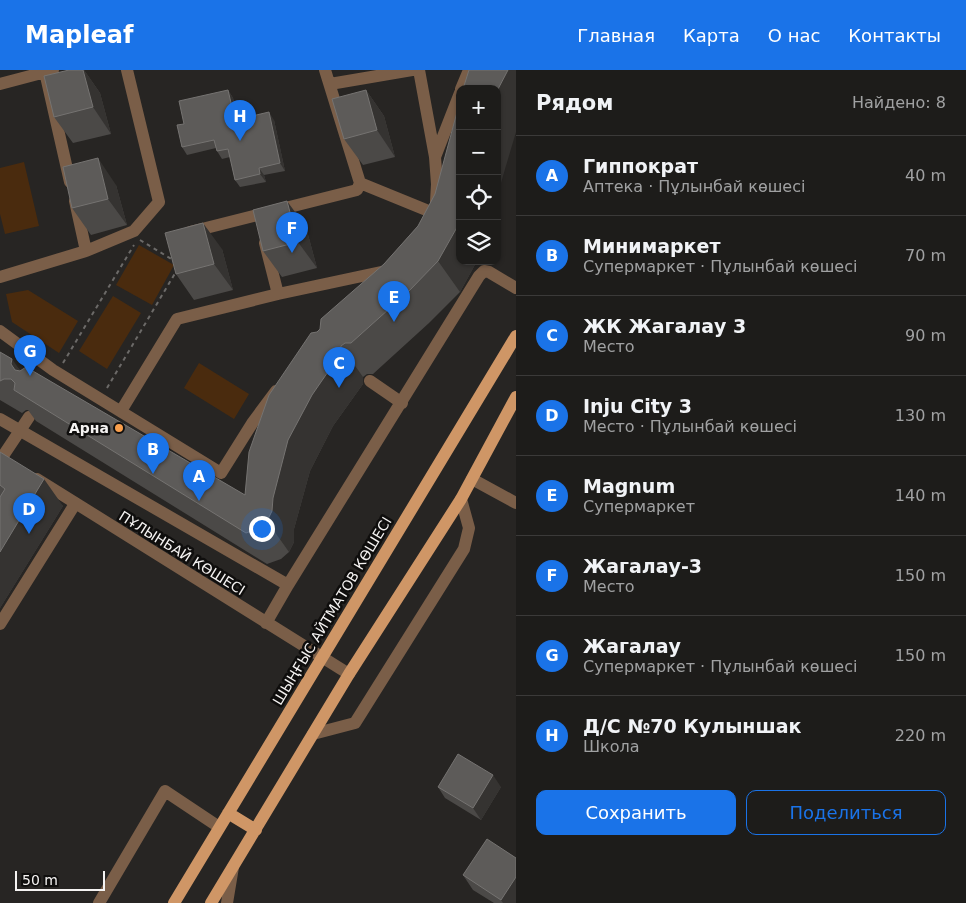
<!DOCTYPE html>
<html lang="ru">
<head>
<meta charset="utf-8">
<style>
	body { margin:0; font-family:"DejaVu Sans",sans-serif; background:#2a2927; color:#f1f3f6 }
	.controls { position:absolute; right:15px; top:15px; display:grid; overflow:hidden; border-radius:10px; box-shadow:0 1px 4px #0004 }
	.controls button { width:45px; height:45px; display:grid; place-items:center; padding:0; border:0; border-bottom:1px solid #3b3a39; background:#1d1c1a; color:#f1f3f6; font:25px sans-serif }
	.scale { position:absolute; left:15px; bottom:12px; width:90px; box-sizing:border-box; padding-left:5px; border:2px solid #f5f3f2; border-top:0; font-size:14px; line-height:18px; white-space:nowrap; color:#f5f3f2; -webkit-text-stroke:4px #0f0e0d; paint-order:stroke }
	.you { position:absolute; left:261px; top:458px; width:18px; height:18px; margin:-12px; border:4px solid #fff; border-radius:50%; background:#1a73e8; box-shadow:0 0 0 8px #1a73e833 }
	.badge { display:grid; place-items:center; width:32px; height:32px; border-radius:50%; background:#1a73e8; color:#fff; font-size:16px; font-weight:700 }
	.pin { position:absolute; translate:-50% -41px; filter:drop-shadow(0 1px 2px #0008) }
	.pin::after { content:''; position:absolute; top:26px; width:18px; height:15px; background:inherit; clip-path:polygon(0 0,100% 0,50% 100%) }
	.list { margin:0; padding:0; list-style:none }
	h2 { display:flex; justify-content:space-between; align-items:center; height:65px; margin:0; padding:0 20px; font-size:21px }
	h2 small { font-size:16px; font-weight:400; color:#a0a1a2 }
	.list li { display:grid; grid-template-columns:32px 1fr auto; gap:15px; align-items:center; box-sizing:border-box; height:80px; padding:0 20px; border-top:1px solid #3b3a39 }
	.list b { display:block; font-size:19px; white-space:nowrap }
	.list p { margin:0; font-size:16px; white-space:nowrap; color:#a0a1a2 }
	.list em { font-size:16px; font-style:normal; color:#a0a1a2 }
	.actions { display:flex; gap:10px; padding:15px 20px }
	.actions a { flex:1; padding:11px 0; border:1px solid #1a73e8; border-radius:10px; text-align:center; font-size:18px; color:#1a73e8 }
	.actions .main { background:#1a73e8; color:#fff }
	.icon { flex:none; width:28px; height:28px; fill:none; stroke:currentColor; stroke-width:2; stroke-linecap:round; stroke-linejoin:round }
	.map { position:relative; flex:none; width:516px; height:833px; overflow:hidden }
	header { display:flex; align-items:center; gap:30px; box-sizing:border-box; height:70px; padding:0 25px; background:#1a73e8; color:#fff }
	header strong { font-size:24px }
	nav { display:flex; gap:28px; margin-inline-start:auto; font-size:18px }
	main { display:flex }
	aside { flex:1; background:#1d1c1a }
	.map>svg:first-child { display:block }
</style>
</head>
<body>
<header>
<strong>Mapleaf</strong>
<nav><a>Главная</a><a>Карта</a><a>О нас</a><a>Контакты</a></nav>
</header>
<main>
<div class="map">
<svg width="516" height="833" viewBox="0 0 516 833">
	<rect width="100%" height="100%" fill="#272523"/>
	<path fill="#4a2b0e" d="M24 92 39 156 5 164 0 144V98Z
		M139 175 174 195 152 235 116 215Z
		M28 220 78 251 59 283 12 252 6 224Z
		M113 226 141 243 107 299 79 281Z
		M199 293 249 324 234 349 184 318Z"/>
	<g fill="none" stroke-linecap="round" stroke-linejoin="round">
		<path stroke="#6c6a68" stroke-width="2" stroke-dasharray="4 4" stroke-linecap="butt" d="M140 170 173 190
			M63 293 134 175
			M107 318 177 200"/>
		<path stroke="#7a5e48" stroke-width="12" d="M419 0 435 87
			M45 2 70 112
			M0 14 53 0
			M330 14 412 0
			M461 19 469 0
			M360 113 436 144 432 148
			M436 132 437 114 435 87 460 23
			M190 162 357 120 360 113 325 0
			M265 173 278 224
			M86 181 134 161 159 132 127 0
			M0 207 86 181 75 131
			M0 261 53 300 221 403 253 352 276 321
			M370 311 402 333
			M121 341 177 249 278 224 381 202
			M0 349 288 515 479 206 484 201 489 202 516 218
			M3 386 29 347
			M37 409 349 604
			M472 409 516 433
			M266 553 288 515
			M0 554 75 434
			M313 664 355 653 464 479 469 458 461 429
			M99 833 165 721 219 757
			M227 833 233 797"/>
		<path stroke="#cf9666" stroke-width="12" d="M228 743 256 760
			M174 833 516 266
			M211 833 349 604 461 429 516 327"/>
	</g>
	<path fill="#4b4947" d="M69 0H84L100 23 111 64 73 73 54 47Z
		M228 20 233 28 238 49 274 50 285 101 264 105 266 112 240 117 235 110 230 87 222 89 217 81 216 78 187 85 182 77 184 54Z
		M366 20 384 46 395 87 363 95 344 69Z
		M116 115 127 155 91 165 72 138Z
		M418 156 460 191H477L460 222 429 253 373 304H367L363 307V314L333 356 310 401 294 459V472L289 482 281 489 267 494 36 351 28 340H26L22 343 0 330V282L21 301 245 425 317 262 384 194Z
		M306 157 317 198 282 207 263 181Z
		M222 179 233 220 194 230 176 204Z
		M0 382 63 436 0 538Z
		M438 717H501L481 750 445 728Z
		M463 805 516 833H494L473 820Z"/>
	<path fill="#353331" d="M83 0H84L100 23 111 64 93 37Z
		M508 0H516V62L505 99 497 127V21Z
		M228 20 233 28 240 57 235 50Z
		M366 20 384 46 395 87 377 60Z
		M269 42 274 50 285 101 280 93Z
		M98 88 116 115 127 155 108 129Z
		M259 98 264 105 266 112 260 104Z
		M287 131 306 157 317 198 298 172Z
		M460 152V191H477L460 222 438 191Z
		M203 153 222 179 233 220 214 194Z
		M341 276 363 307V314L333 356 310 401 294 459V472L289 482 267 451 273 428 288 370 312 325Z
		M12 289 34 320 33 325 11 294Z
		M44 409 63 436 0 538V482Z
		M493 705 501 717 481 750 473 738Z
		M516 807V833H503L501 830Z"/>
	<path fill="#5d5b59" stroke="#757371" d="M69 0H83L93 37 54 47 44 6Z
		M469 0H508L497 21V19H463Z
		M228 20 235 50 269 42 280 93 259 98 260 104 235 110 228 79 217 81 214 70 182 77 177 55 184 54 179 31Z
		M366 20 377 60 344 69 332 29Z
		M460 31V152L438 191 408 222 351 273H345L341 276V283L312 325 288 370 273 428 272 441 267 451 259 458 246 463 14 320 15 313 11 309H4L0 311V282L12 289 11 294 15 300 20 301 26 297 245 425 249 382 269 325 311 263 317 262 320 259 321 249 384 194 418 156 435 124Z
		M98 88 108 129 72 138 63 97Z
		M287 131 298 172 263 181 253 140Z
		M203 153 214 194 176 204 165 163Z
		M0 382 44 409 0 482V427L5 419 0 415Z
		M458 684 493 705 473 738 438 717Z
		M487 769 516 788V807L501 830 463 805Z"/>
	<circle fill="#f99f4d" stroke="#0f0e0d" stroke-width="2" cx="119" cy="358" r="5"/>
	<g text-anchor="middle" stroke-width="5" stroke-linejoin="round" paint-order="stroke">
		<g font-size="14" font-weight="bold" fill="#f5f3f2" stroke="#0f0e0d" text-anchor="end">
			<text x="109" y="363">Арна</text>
		</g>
		<g font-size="14" fill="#f5f3f2" stroke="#0f0e0d">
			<text transform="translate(182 483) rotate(32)" y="5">ПҰЛЫНБАЙ КӨШЕСІ</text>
			<text transform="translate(332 541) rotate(-59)" y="5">ШЫҢҒЫС АЙТМАТОВ КӨШЕСІ</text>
		</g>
	</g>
</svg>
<div class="controls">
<button>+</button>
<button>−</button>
<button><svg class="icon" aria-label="locate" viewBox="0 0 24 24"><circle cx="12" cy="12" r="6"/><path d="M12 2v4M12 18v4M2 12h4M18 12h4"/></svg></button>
<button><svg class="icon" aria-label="layers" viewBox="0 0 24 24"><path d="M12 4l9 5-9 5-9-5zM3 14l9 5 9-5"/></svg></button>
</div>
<div class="scale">50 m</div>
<div class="you"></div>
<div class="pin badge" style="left:199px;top:431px">A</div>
<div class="pin badge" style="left:153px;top:404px">B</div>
<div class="pin badge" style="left:339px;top:318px">C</div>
<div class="pin badge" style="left:29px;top:464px">D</div>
<div class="pin badge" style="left:394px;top:252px">E</div>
<div class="pin badge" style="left:292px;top:183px">F</div>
<div class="pin badge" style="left:30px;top:306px">G</div>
<div class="pin badge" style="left:240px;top:71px">H</div>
</div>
<aside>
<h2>Рядом<small>Найдено: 8</small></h2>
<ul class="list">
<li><span class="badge">A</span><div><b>Гиппократ</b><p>Аптека · Пұлынбай көшесі</p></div><em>40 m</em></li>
<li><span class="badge">B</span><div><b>Минимаркет</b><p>Супермаркет · Пұлынбай көшесі</p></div><em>70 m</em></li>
<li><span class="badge">C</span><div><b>ЖК Жагалау 3</b><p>Место</p></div><em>90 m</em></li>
<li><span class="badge">D</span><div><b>Inju City 3</b><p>Место · Пұлынбай көшесі</p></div><em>130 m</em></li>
<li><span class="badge">E</span><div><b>Magnum</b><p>Супермаркет</p></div><em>140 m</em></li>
<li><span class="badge">F</span><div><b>Жагалау-3</b><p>Место</p></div><em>150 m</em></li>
<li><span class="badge">G</span><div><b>Жагалау</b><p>Супермаркет · Пұлынбай көшесі</p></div><em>150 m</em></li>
<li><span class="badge">H</span><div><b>Д/С №70 Кулыншак</b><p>Школа</p></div><em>220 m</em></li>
</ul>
<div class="actions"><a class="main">Сохранить</a><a>Поделиться</a></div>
</aside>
</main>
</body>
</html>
